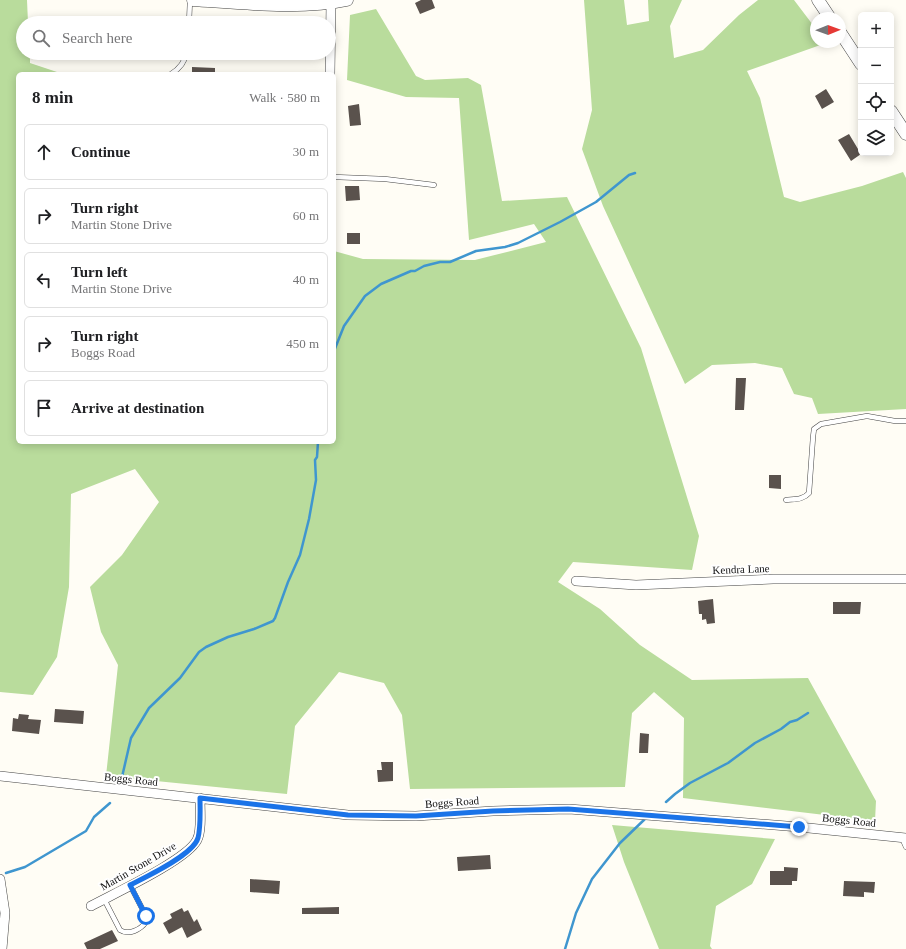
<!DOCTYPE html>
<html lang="en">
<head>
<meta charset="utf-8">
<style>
	body { margin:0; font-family:"Times New Roman",serif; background:#f2f2f2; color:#202124 }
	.controls { position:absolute; right:12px; top:12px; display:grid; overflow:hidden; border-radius:6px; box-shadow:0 2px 10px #0003 }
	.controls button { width:36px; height:36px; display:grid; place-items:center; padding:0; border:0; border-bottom:1px solid #e0e0e0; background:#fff; color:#202124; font:20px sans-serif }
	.compass { position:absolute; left:810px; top:12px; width:36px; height:36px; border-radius:50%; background:#fff; box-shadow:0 2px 10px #0003; rotate:89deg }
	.stop { position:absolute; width:12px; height:12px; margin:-9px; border:3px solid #1a73e8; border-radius:50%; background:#fff }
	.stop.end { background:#1a73e8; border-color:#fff; box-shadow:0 1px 4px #0008 }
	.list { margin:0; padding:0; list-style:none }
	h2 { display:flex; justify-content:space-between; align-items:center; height:52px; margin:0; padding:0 16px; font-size:17px }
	h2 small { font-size:13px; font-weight:400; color:#757577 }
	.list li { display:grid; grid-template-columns:26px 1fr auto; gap:12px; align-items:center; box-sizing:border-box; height:56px; margin:0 8px 8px; padding:0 8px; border:1px solid #e0e0e0; border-radius:6px }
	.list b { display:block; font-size:15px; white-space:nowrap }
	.list p { margin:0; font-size:13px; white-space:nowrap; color:#757577 }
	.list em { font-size:13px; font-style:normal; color:#757577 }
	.icon { flex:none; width:22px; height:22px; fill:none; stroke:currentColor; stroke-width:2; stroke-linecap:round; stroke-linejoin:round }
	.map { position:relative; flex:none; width:906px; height:949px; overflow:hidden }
	.search { position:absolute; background:#fff; box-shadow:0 2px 10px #0003; left:16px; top:16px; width:320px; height:44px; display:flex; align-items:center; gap:10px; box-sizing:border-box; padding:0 14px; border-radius:22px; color:#757577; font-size:15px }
	.panel { position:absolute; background:#fff; box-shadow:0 2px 10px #0003; left:16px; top:72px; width:320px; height:372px; border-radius:6px }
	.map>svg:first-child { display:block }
</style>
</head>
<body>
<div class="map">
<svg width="906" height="949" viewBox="0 0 906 949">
	<rect width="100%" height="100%" fill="#fffdf5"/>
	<path fill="#b9dc9c" d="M0 0H27L28 23H23V53H30V63L63 74H18V442H334V251L363 259 475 260 546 242 534 224 469 240 459 98 406 97 347 80 350 15 376 9 416 76 425 80 468 78 481 85 502 201 567 197 641 348 699 536 692 570 573 562 558 582 600 609 640 645 692 680 808 678 876 801 875 821 683 798 684 718 654 692 632 713 625 787 410 789 402 715 384 683 339 672 295 726 287 794 106 776 118 665 101 632 90 587 122 555 159 502 135 469 71 494 69 587 57 657 33 695 0 692Z
		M584 0H624L627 25 649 21 648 0H682L670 26 674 58 703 50 739 15 758 0H794L816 29V42L826 43 747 71 760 98 784 197 800 202 862 186 903 172 906 178V409L818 414 812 398 794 394 782 368 755 363 712 365 685 384 603 206 582 149 592 110Z
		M612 825 775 839 752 884 716 906 710 946 712 949H659L624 862Z"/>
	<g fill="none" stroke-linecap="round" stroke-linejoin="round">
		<path stroke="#3f96cf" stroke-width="2.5" d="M334 351 344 326 365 296 381 284 411 271H415L424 266 440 262H450L476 251 505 247 518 243 560 222 596 202 629 175 635 173
			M122 777 131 738 149 708 180 678 199 652 206 647 228 637 254 629 273 621 275 618 288 582 300 555 309 519 316 480 315 460 317 457 318 442
			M666 802 675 794 690 783 728 763 755 743 781 729 790 722 797 720 808 713
			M6 873 25 867 86 831 94 817 110 803
			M565 949 576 913 592 879 620 843 646 818"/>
	</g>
	<path fill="#5a524d" d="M421 0H432L435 8 420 14 415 3Z
		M44 16H57V23H44Z
		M192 67 215 68V74H192Z
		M826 89 834 102 822 109 815 96Z
		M359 104 361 125 350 126 348 106Z
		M849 134 861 154 851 161 838 140Z
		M345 186H359L360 200 346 201Z
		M347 233H360V244H347Z
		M736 378H746L744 410H735Z
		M769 475H781V489L769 488Z
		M713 599 715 623 707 624 706 619 702 620V614H699L698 601Z
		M833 602H861L860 614H833Z
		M55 709 84 711 83 724 54 722Z
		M19 714 29 715 28 719 41 720 39 734 12 731 13 718 18 719Z
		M640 733 649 734 648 753H639Z
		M381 762H393V781L378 782 377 770H382Z
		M490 855 491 869 458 871 457 857Z
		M784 867 798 868 797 881H792V885H770V871H784Z
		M250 879 280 881 279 894 250 892Z
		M844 881 875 882 874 893 864 892V897L843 896Z
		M339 907V914H302V908Z
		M182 908 184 912 188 910 194 922 197 919 202 930 187 938 182 927 169 934 163 923 172 918 170 914Z
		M112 930 118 941 100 949H87L84 943Z"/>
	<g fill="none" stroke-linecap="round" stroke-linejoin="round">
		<g stroke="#444" stroke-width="5.5">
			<path id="service" d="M189 23 190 0
				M171 74C179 69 185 63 186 53
				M334 177 385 179 434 185
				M786 500C795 499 803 500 809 493L813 437 814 429 821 424 867 416 895 421H906
				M902 838 906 847
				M104 899 120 930C129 936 141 929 146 922V916L130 885"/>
		</g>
		<g stroke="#444" stroke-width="10">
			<path id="minor" d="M330 74 331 3
				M576 581 636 585 773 579H906
				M0 776 348 815 416 816 493 811 569 809 799 827 906 838
				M0 879 5 913 2 949
				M91 906C113 894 187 860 197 840 202 831 200 809 200 798"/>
		</g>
		<g stroke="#444" stroke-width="13">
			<path id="tertiary" d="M193 0C240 3 301 10 347 0
				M818 0 830 18
				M840 32 861 64
				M891 111 906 134"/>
		</g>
		<use href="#service" stroke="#fff" stroke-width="4.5"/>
		<use href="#minor" stroke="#fff" stroke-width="9"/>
		<use href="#tertiary" stroke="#fff" stroke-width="12"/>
	</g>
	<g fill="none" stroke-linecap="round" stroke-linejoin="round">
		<path stroke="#1a73e8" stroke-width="5" d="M146 916 130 885C146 877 193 855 198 838 201 826 200 810 200 798L348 815 416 816 493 811 568 809 799 827"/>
	</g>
	<g text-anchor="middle" stroke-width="4" stroke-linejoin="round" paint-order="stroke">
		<g font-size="11" fill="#111" stroke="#fff">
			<text transform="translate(741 569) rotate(-2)" y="4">Kendra Lane</text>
			<text transform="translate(131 779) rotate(6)" y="4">Boggs Road</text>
			<text transform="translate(452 802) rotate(-4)" y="4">Boggs Road</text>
			<text transform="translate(849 820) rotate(6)" y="4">Boggs Road</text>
			<text transform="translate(138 866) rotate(-30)" y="4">Martin Stone Drive</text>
		</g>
	</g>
</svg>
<div class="controls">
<button>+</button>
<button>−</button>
<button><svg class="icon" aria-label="locate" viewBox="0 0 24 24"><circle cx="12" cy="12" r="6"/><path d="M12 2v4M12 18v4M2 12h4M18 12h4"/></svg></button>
<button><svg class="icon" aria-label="layers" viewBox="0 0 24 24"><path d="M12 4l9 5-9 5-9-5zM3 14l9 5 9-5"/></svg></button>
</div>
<svg class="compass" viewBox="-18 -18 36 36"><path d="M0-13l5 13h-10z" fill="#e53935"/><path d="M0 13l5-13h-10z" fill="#757577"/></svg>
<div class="stop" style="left:146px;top:916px"></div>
<div class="stop end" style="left:799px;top:827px"></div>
<div class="search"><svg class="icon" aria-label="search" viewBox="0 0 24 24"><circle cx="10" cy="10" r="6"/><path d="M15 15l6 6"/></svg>Search here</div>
<section class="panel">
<h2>8 min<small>Walk · 580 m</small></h2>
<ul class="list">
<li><svg class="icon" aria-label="ahead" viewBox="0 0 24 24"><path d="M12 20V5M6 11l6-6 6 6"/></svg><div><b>Continue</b></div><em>30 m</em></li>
<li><svg class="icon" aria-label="right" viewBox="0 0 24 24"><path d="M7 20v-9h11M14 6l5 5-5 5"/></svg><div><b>Turn right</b><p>Martin Stone Drive</p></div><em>60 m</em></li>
<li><svg class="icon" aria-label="left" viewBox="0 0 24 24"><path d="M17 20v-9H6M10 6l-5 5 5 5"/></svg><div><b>Turn left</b><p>Martin Stone Drive</p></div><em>40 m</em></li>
<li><svg class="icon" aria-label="right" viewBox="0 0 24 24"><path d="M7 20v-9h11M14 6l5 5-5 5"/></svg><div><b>Turn right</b><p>Boggs Road</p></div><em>450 m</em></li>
<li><svg class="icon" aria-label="arrive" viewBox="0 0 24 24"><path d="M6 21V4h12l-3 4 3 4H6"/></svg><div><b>Arrive at destination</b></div></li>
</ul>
</section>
</div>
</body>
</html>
